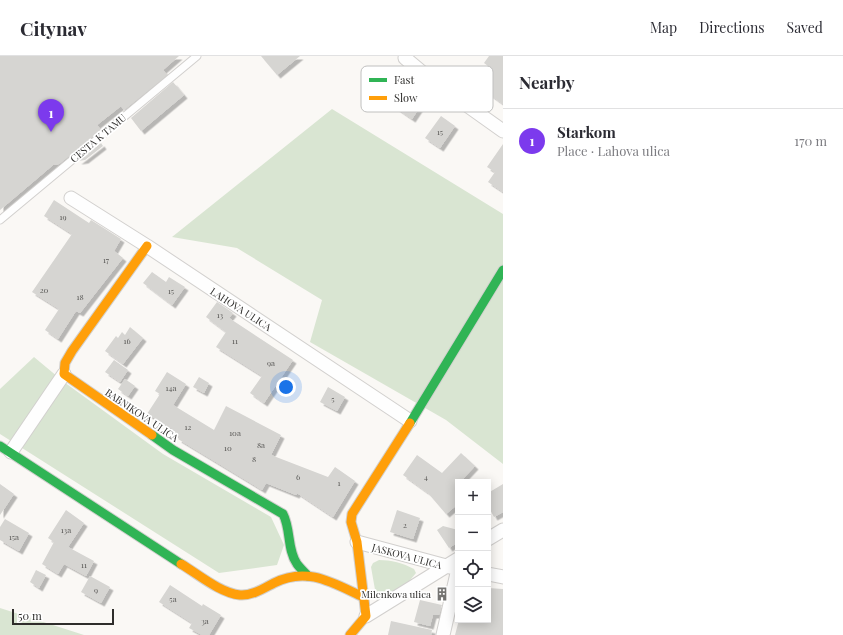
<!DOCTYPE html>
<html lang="en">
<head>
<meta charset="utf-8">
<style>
	body { margin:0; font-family:"Playfair Display",serif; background:#f2f2f3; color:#2b2b33 }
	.controls { position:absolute; right:12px; bottom:12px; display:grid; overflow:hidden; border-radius:0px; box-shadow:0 2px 10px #0003 }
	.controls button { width:36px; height:36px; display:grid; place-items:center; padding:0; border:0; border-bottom:1px solid #e1e1e2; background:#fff; color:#2b2b33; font:20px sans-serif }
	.scale { position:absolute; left:12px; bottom:10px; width:102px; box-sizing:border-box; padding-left:4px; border:2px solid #2e2d2b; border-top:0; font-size:11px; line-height:14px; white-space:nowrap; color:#2e2d2b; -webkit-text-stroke:3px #fff; paint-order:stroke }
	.you { position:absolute; left:286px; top:331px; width:14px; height:14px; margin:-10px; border:3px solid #fff; border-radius:50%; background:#1a73e8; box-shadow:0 0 0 6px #1a73e833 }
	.badge { display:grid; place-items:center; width:26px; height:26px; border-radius:50%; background:#7c3aed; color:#fff; font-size:13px; font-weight:700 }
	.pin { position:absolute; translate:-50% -33px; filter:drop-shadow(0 1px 2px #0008) }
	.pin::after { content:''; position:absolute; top:21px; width:14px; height:12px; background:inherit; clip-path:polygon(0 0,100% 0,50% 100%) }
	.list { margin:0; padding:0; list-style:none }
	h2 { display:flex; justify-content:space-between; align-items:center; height:52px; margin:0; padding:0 16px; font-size:17px }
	h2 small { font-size:13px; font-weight:400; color:#7c7c81 }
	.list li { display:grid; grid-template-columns:26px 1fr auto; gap:12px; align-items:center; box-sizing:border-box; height:64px; padding:0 16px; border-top:1px solid #e1e1e2 }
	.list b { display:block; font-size:15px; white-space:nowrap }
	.list p { margin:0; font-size:13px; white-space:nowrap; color:#7c7c81 }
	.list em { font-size:13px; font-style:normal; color:#7c7c81 }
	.icon { flex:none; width:22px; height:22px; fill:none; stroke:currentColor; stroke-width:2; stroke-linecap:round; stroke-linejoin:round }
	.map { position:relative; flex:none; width:503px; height:579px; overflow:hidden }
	header { display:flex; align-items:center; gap:24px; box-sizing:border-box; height:56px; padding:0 20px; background:#fff; border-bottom:1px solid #e1e1e2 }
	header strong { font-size:19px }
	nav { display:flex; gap:22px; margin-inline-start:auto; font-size:14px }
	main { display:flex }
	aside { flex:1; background:#fff }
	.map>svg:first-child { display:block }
</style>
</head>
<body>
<header>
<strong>Citynav</strong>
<nav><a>Map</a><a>Directions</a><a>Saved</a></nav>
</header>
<main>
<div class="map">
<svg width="503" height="579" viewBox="0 0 503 579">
	<defs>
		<filter id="shadow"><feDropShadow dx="3.5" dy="3.5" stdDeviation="0" flood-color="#0004"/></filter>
	</defs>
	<rect width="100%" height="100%" fill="#faf8f5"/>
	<path fill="#d9e5d2" d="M332 53 503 158V408L446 364 310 286 322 244 237 192 172 181Z
		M34 301 64 326 163 398 271 461 284 489 277 509 219 517 0 378V333Z
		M379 504C391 504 403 507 414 513L416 517 406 529 381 547 377 545 371 511 373 507Z
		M0 552 84 579H0Z"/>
	<path fill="#d6d5d2" filter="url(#shadow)" d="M0 0H179L163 14 167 19 124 54 121 50 97 69 101 74 59 108 53 109 0 154Z
		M261 0H300L277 19Z
		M489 0H503V48L482 33 488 24 481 19 488 10 484 7Z
		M173 26 184 39 141 75 131 62Z
		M394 33 420 51 412 63 386 45Z
		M441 60 455 70 440 92 425 82Z
		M101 87 103 90 85 104 78 105Z
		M503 88V136L488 126 495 116 487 111Z
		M54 144 89 167 91 164 121 183 114 195 123 202 80 257 76 255 58 283 45 274 59 253 32 236 72 178 44 160Z
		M152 216 166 226 169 221 185 231 172 249 143 227Z
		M217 246 233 257 229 262 293 304 264 347 250 337 262 320 216 291 226 276 206 261Z
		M130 271 143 282 123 308 105 295 116 280 118 282 122 276 125 279Z
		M114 304 128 314 120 326 105 316Z
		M167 316 186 328 173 349 214 374 226 350 281 379 271 399 328 421 335 411 355 425 333 461 297 437 296 439 266 427 262 434 178 383 180 381 171 376 173 373 147 358 160 338 155 335Z
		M199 321 209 327 204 337 193 331Z
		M125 323 135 330 128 340 118 333Z
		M328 331 345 341 337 355 320 346Z
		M461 397 475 410 460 426H458V448L446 458 428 437 403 419 417 399 442 417Z
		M0 428 14 438 0 459Z
		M503 428V456L494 461 488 450V437Z
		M66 454 84 467 68 491 94 505 86 520 64 508 58 518 42 508 54 486 48 482Z
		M397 454 420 462 413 483 390 476Z
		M5 463 29 477 19 495 0 484V471Z
		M443 470 458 474V486L449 492 437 474Z
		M36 514 46 519 39 532 30 526Z
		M90 520 110 531 101 547 81 536Z
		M170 529 202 550 203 548 221 559 209 579H202L189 572 192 567 159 546Z
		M488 532 503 533V579H455L459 564H488Z
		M420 544 442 549 439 559H433L430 570 414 566Z
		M391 565 432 574 431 579H388Z"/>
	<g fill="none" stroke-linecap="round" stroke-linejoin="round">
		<g stroke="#d2d0ce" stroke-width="9">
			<path id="lane" d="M0 164 197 0"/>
		</g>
		<g stroke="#d2d0ce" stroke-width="15">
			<path id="street" d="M405 2 430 23 503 75
				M71 142 147 190 410 365
				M11 396 64 318
				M488 483 503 474
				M357 486 450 511
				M488 518 503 521
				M366 560 458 503
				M443 579 458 513"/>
		</g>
		<g stroke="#d2d0ce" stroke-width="11">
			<path id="fast" d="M410 367 503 214
				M152 379 173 394 283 458C291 473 287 494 297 508 300 512 304 516 308 520
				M0 390 181 508"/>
		</g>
		<g stroke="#d2d0ce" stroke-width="11">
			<path id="slow" d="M147 190 72 295 65 307 64 318 152 379
				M181 508C198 518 220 537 240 539 252 540 264 532 274 527 307 510 333 527 363 541
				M350 579 366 560 357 486 351 466 352 458 410 367"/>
		</g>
		<use href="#lane" stroke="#fefefe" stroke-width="7"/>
		<use href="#street" stroke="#fefefe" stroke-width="13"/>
		<use href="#fast" stroke="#30b455" stroke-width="9"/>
		<use href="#slow" stroke="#ff9f0a" stroke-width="9"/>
	</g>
	<defs>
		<g id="building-bare" transform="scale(1.08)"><path d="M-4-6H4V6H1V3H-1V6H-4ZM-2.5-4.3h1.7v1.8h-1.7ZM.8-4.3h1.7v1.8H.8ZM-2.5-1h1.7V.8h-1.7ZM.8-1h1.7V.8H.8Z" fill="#757472" stroke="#fff" stroke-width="2.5" paint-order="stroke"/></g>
	</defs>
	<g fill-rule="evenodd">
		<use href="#building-bare" x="442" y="538"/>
	</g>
	<g text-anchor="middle" stroke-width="3.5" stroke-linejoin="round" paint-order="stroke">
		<g font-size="8" fill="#585755">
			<text x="440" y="79">15</text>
			<text x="63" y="164">19</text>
			<text x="106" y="207">17</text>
			<text x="44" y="237">20</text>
			<text x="171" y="238">15</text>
			<text x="80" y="244">18</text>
			<text x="220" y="262">13</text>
			<text x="127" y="288">16</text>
			<text x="235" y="288">11</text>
			<text x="271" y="310">9a</text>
			<text x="171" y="335">14a</text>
			<text x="333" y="346">5</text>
			<text x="188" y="374">12</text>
			<text x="235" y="380">10a</text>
			<text x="261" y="392">8a</text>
			<text x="228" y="395">10</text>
			<text x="254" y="406">8</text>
			<text x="298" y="424">6</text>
			<text x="426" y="424">4</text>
			<text x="339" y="430">1</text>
			<text x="405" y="472">2</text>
			<text x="66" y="477">13a</text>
			<text x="14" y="484">15a</text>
			<text x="84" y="512">11</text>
			<text x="96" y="537">9</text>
			<text x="173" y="546">5a</text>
			<text x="205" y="568">3a</text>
		</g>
		<g font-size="10" fill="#2e2d2b" stroke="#fff">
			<text transform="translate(98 82) rotate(-40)" y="4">CESTA K TAMU</text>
			<text transform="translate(241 253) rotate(33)" y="4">LAHOVA ULICA</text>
			<text transform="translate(142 359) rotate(34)" y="4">BABNIKOVA ULICA</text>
			<text transform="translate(407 500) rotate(15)" y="4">JASKOVA ULICA</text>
		</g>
		<g font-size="10" fill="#2e2d2b" stroke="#fff" text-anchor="end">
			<text x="431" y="542">Milenkova ulica</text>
		</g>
	</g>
	<rect x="361" y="10" width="132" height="46" rx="6" fill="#fff" stroke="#c0c0bf" stroke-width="1"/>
	<rect x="369" y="22" width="18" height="4" fill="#30b455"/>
	<rect x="369" y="40" width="18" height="4" fill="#ff9f0a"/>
	<g font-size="11" fill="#2e2d2b">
		<text x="394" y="28">Fast</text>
		<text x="394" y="46">Slow</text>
	</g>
</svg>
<div class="controls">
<button>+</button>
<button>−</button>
<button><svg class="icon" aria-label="locate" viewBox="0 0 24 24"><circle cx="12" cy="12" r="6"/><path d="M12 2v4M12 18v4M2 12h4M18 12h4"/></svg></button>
<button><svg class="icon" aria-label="layers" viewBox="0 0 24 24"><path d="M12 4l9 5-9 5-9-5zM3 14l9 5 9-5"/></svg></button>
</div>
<div class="scale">50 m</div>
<div class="you"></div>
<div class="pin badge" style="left:51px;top:76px">1</div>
</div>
<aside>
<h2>Nearby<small></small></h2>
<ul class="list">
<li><span class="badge">1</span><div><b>Starkom</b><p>Place · Lahova ulica</p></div><em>170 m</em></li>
</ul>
</aside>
</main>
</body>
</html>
